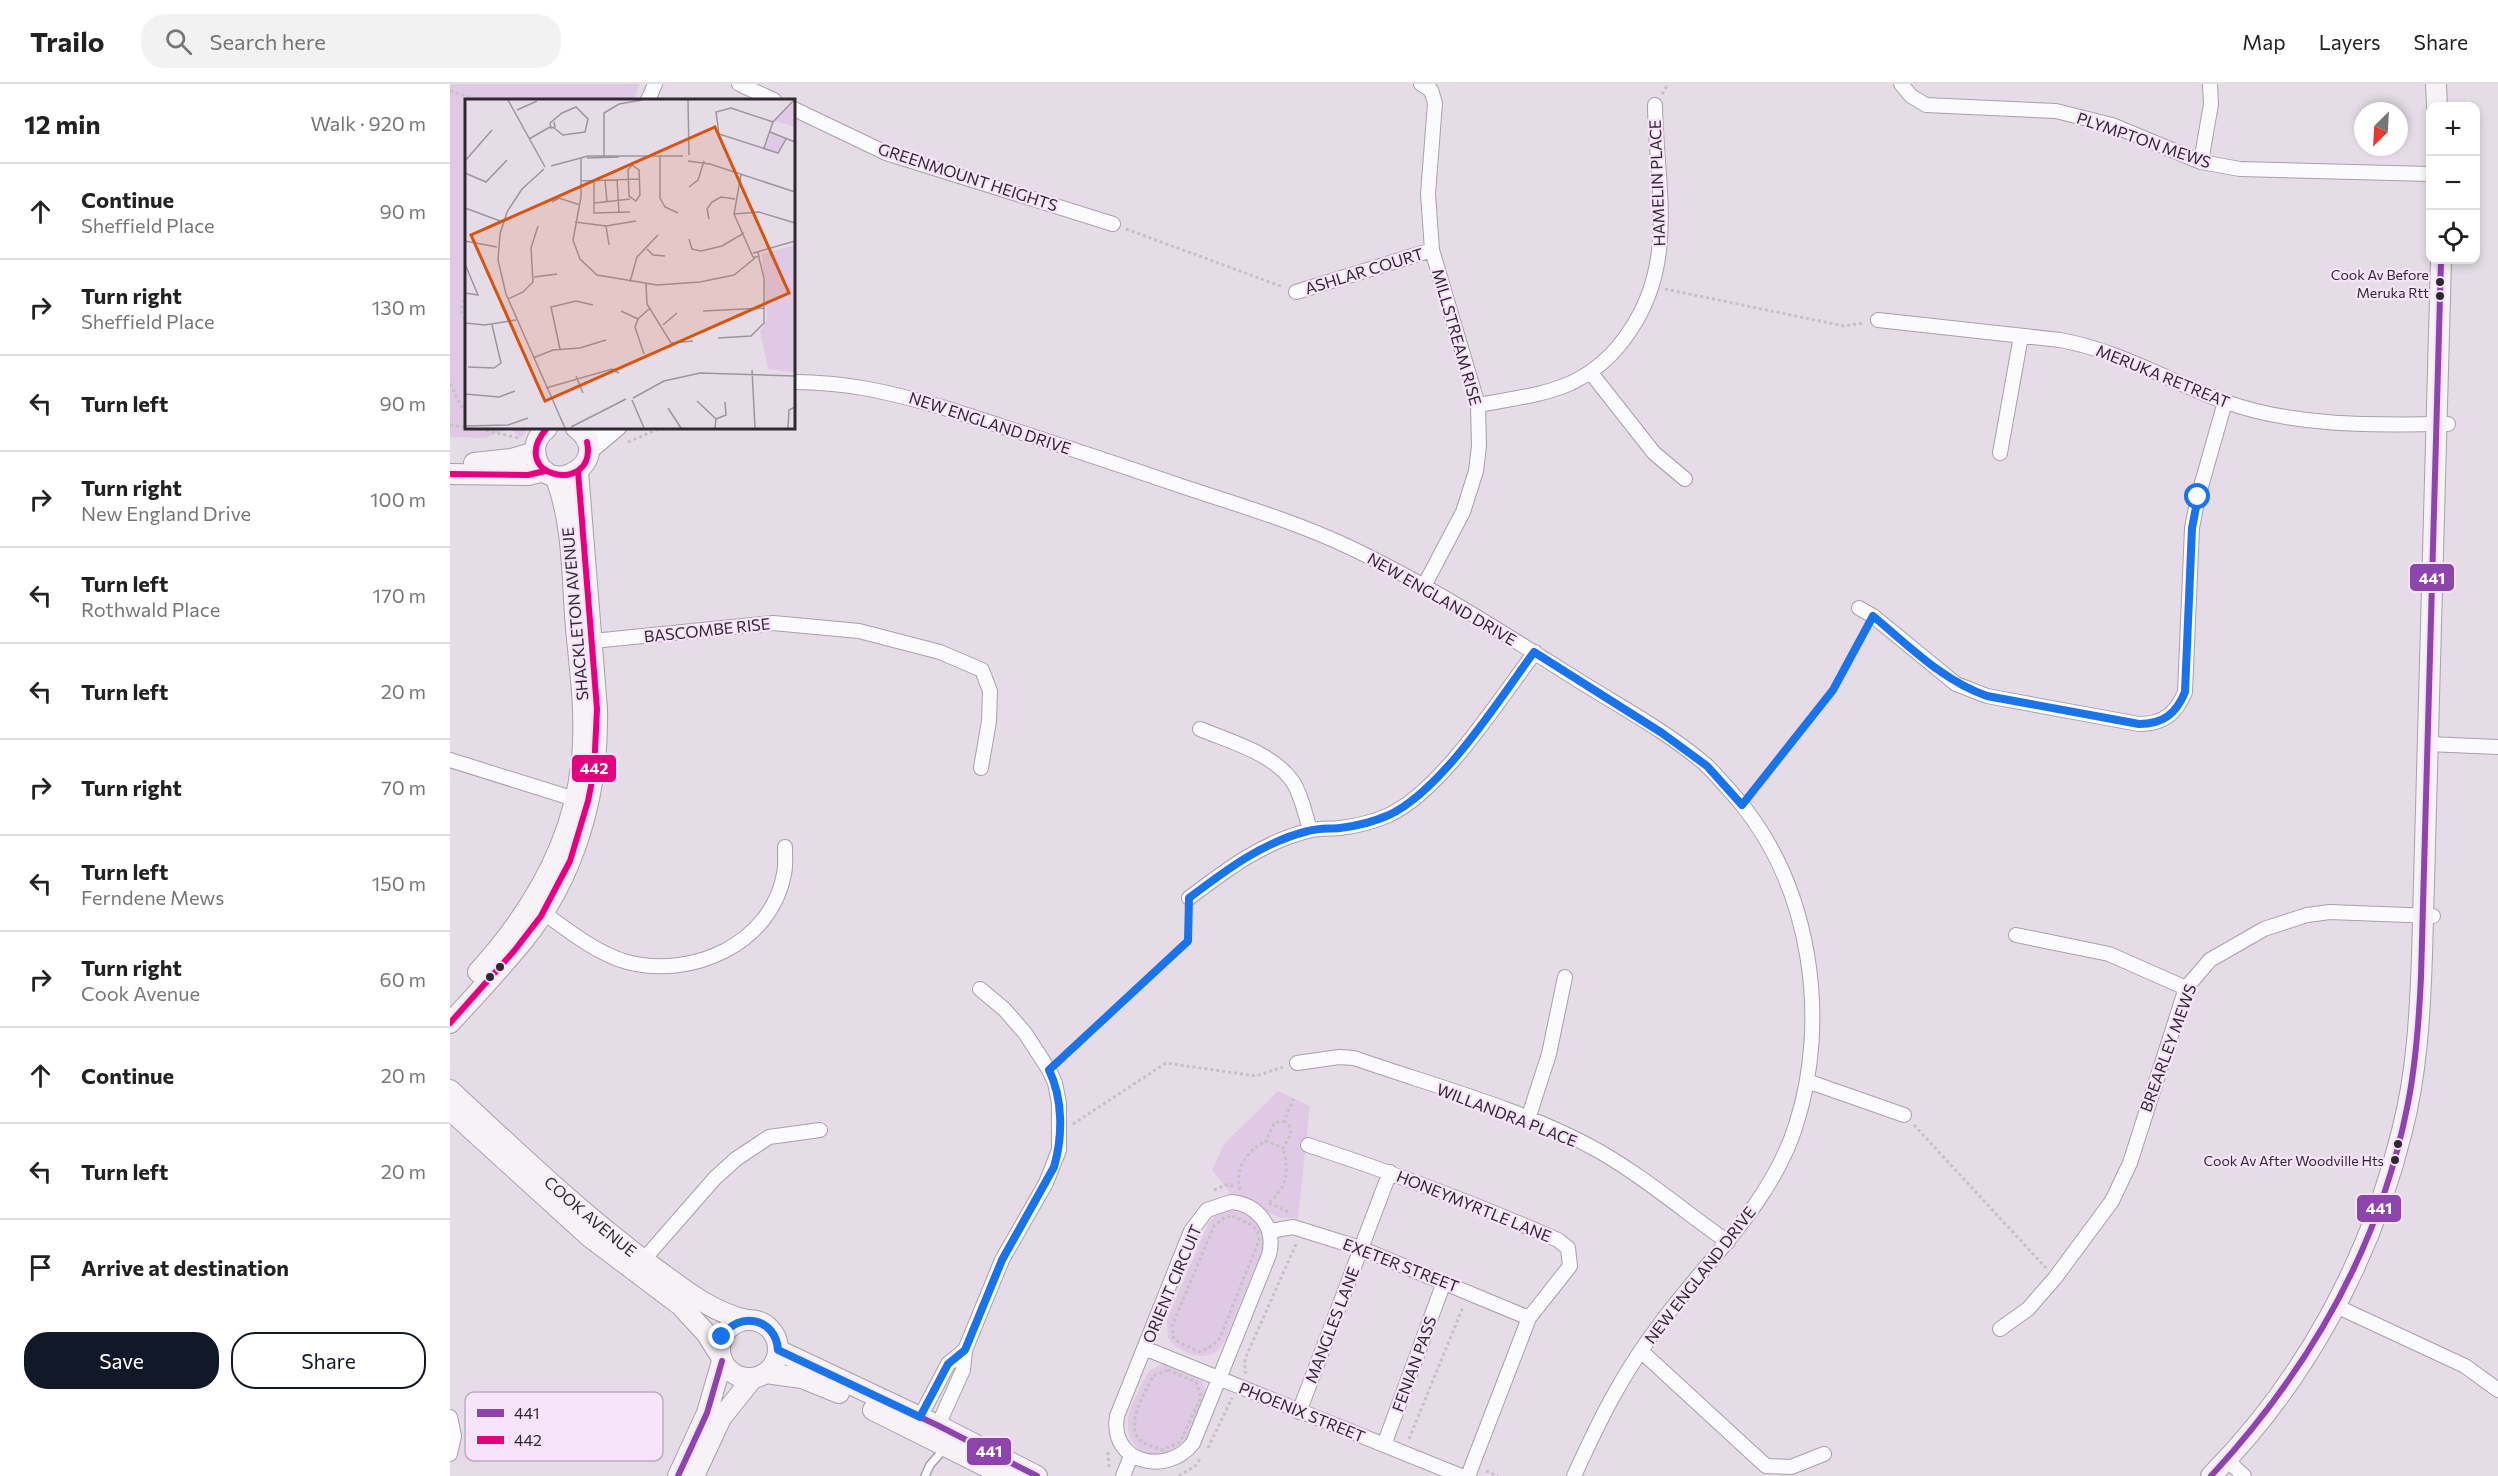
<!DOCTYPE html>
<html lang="en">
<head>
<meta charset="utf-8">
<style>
	body { margin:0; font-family:Commissioner,sans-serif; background:#f2f2f2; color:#222 }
	.controls { position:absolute; right:18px; top:18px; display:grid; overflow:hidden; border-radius:12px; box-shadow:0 3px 9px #0003 }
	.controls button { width:54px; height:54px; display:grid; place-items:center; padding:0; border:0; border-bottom:2px solid #e0e0e0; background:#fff; color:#222; font:30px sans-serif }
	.compass { position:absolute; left:1904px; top:18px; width:54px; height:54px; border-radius:50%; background:#fff; box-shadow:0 3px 9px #0003; rotate:204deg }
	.stop { position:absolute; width:18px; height:18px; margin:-14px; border:4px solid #1a73e8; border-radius:50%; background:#fff }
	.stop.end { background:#1a73e8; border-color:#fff; box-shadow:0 2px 6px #0008 }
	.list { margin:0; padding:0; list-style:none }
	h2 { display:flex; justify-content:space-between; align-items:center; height:78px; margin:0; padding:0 24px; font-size:26px }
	h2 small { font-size:20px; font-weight:400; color:#767676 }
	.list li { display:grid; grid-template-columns:39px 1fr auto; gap:18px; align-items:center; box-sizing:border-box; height:96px; padding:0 24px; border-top:2px solid #e0e0e0 }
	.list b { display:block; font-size:22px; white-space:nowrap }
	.list p { margin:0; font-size:20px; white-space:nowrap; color:#767676 }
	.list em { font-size:20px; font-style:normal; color:#767676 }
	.actions { display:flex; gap:12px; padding:18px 24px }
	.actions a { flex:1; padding:14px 0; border:2px solid #111827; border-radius:24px; text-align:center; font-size:21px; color:#111827 }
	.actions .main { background:#111827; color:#fff }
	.icon { flex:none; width:33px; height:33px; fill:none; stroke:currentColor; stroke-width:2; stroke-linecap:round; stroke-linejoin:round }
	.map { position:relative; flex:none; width:2048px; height:1392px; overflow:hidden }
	header { display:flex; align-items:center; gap:36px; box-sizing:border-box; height:84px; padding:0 30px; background:#fff; border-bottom:2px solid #e0e0e0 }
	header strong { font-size:28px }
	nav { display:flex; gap:33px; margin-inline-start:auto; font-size:21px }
	.search { width:420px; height:54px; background:#f2f2f2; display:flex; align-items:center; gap:15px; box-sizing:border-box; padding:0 21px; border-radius:24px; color:#767676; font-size:22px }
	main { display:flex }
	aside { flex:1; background:#fff }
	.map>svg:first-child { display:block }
</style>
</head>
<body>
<header>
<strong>Trailo</strong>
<div class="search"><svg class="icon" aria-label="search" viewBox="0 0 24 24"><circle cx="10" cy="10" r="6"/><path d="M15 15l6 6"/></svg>Search here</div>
<nav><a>Map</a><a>Layers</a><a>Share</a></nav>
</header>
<main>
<aside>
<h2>12 min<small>Walk · 920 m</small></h2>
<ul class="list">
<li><svg class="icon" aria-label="ahead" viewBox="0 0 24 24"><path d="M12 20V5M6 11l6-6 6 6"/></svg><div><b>Continue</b><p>Sheffield Place</p></div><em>90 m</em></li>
<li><svg class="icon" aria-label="right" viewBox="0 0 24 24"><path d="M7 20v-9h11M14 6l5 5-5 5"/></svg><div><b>Turn right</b><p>Sheffield Place</p></div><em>130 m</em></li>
<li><svg class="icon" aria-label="left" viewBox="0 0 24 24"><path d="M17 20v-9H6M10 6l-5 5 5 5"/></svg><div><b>Turn left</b></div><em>90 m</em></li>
<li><svg class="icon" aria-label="right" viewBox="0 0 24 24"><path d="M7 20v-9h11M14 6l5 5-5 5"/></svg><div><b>Turn right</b><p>New England Drive</p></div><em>100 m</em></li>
<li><svg class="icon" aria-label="left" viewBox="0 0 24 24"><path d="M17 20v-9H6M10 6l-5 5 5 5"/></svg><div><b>Turn left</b><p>Rothwald Place</p></div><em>170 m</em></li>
<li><svg class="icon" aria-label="left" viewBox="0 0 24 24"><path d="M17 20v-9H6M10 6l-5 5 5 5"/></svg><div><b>Turn left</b></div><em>20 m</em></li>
<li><svg class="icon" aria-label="right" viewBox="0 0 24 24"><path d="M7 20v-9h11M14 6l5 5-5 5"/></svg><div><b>Turn right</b></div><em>70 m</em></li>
<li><svg class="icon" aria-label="left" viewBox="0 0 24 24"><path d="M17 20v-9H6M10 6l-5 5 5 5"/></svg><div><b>Turn left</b><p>Ferndene Mews</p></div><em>150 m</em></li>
<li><svg class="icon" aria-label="right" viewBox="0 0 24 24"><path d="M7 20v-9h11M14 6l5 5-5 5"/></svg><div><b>Turn right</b><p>Cook Avenue</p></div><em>60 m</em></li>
<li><svg class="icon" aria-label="ahead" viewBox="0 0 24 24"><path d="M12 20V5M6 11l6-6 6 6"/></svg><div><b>Continue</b></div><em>20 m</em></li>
<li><svg class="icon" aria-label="left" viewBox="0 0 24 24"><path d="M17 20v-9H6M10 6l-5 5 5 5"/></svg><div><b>Turn left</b></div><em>20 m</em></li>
<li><svg class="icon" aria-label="arrive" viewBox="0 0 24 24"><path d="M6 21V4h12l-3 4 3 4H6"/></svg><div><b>Arrive at destination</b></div></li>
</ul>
<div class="actions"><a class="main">Save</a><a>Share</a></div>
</aside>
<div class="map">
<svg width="2048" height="1392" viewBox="0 0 2048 1392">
	<rect width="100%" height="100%" fill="#e6dce8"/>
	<path fill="#e0c9e4" d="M0 0H190L183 16H16V344H79L71 354 60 344 36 354 0 353Z
		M828 1007 860 1022 848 1134H830L781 1110 762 1086 774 1060Z
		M779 1126 796 1130 809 1138 815 1159 775 1257C772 1260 769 1265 766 1268 751 1278 727 1267 718 1254L717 1236 758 1140 765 1132Z
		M719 1280C763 1298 761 1301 745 1343 729 1386 672 1377 678 1334 679 1324 686 1313 690 1304 697 1289 701 1281 719 1280Z"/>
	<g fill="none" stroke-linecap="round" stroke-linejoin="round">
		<g stroke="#a7a0a9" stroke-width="10">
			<path id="lane" d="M475 1392 480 1381 494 1365"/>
		</g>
		<g stroke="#a7a0a9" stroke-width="16">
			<path id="street" d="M289 0 324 16
				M971 0 981 6 985 19 978 110 982 166 1028 321 1029 362 1026 387 1013 428 974 502
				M1451 0 1461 12 1476 21 1606 27 1662 41 1751 78 1790 85 1980 90
				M198 16 205 0
				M344 25 436 69 663 140
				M1751 78 1761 20 1760 0
				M846 208 982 166
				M1428 236 1610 256C1671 267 1720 298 1776 318 1846 343 1925 341 1998 340
				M1141 289 1204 369 1235 395
				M344 298C396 298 438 308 488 322 571 348 652 375 734 403 789 421 846 438 899 463 977 500 1050 547 1123 593 1167 621 1215 646 1255 680 1267 691 1278 705 1289 717 1361 804 1380 935 1346 1041 1321 1120 1257 1176 1210 1240 1172 1290 1150 1335 1124 1392
				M1028 321C1059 315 1092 312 1121 299 1146 287 1164 271 1179 248 1228 178 1206 101 1205 21
				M132 349 154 344
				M1550 369 1571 252
				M138 370 169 344
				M1409 524 1423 532 1506 600 1537 612 1689 640C1713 640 1726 630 1735 608L1742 444 1748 413 1775 318
				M133 558 323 539 409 547 490 568 532 586 540 607 539 637 531 684
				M750 645C781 658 823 669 843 698 852 712 855 730 860 746
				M1978 660 2048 663
				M0 676 131 717
				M739 814C776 786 813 758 858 747 868 744 880 745 890 744 907 742 923 738 939 731 992 706 1049 616 1085 568
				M87 824C115 844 145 869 177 878 242 895 321 860 334 790 336 782 335 772 335 763
				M1566 851 1659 870 1736 904
				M847 979 889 973 904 974C984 1002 1073 1025 1147 1066 1193 1092 1235 1128 1278 1158
				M1357 997 1454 1031
				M1078 1035 1099 970 1115 893
				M858 1061C944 1089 1026 1120 1108 1156L1118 1164 1120 1182 1079 1234 1018 1392
				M781 1118C808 1120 826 1144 819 1171L743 1359C718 1392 659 1380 667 1332L741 1147 757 1126Z
				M820 1147 843 1143 910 1164 1079 1234
				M189 1181 265 1094 286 1075 319 1053 370 1046
				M1886 1222 2015 1282 2048 1306
				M1550 1245 1578 1225 1605 1194 1662 1117 1680 1079 1736 904 1760 876 1814 845 1857 831 1880 828 1983 832
				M694 1264 1011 1392
				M1191 1267 1316 1382 1341 1383 1374 1370
				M849 1328 940 1088
				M0 1333 4 1352 0 1370
				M466 1341 498 1280 515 1266
				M485 1348 513 1286 515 1266 552 1176 596 1099 609 1066V1019L605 999 599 986 575 949 554 925 530 905
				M934 1361 994 1198
				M1777 1376 1794 1392
				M673 1392 681 1372"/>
		</g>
		<g stroke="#a7a0a9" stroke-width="22">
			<g id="secondary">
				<path d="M1986 0 1987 22"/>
				<path d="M97 344C88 351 83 361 86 373 97 418 168 375 126 344"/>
				<path d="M24 379 61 375 85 368"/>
				<path d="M0 390 78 391 95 387"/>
				<path d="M28 888C86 824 130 746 133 658 135 615 128 573 125 531 122 485 122 435 105 392"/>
				<path d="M0 939C25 912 50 885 73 857 126 792 149 707 147 625L128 387"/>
				<path id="s1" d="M0 1006C68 1069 135 1134 210 1188 237 1208 264 1229 297 1236"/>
				<path d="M0 1026 141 1154 230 1221 256 1249 270 1271"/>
				<circle cx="299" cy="1265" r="29"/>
				<path d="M328 1266 489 1342 587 1392"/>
				<path d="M316 1289 352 1294 389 1309"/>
				<path d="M423 1326 555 1392"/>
				<path d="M228 1392 257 1329 272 1277"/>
				<path d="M244 1392 271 1334 303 1294"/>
				<path d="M1761 1392C1855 1297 1920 1176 1952 1047 1967 989 1970 930 1972 871L1991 176"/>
			</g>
		</g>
		<path stroke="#c4c1c5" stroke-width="3" stroke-dasharray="3 3" stroke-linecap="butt" d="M0 7 29 16
			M1212 10 1218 0
			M676 145 833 203
			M1215 205 1394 242 1414 239
			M16 210 11 226 16 241
			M0 300 16 331
			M0 341 16 343
			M24 344 69 354
			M178 358 211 344
			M1300 711 1383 606 1416 544
			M609 977 738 857 739 827
			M834 1037 839 1041 841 1050 833 1064 816 1057 824 1039 834 1037 844 1015
			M623 1040 716 979 806 992 833 983
			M1464 1041 1596 1184
			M764 1106 778 1100 783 1102
			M790 1106C784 1084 797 1067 816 1057
			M819 1118C838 1104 839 1086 833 1064
			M819 1119 838 1128
			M782 1132C795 1138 809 1141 809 1156L770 1254 762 1262 749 1268 730 1259 723 1253 722 1242 764 1142 775 1133Z
			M718 1286 746 1298 751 1313 730 1358 712 1366C705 1363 695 1361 690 1356 674 1340 696 1308 703 1292Z
			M797 1289 795 1288V1275L847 1158
			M959 1355 1013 1223
			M758 1364 782 1314
			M658 1368 659 1385
			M1036 1387 1048 1392
			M729 1392 745 1382 751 1374"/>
		<use href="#lane" stroke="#fbfafc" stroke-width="7"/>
		<use href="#street" stroke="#fbfafc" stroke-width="14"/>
		<use href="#secondary" stroke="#f6f2f6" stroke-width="20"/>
		<g stroke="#f7e4fa" stroke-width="10">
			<path id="bus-1" d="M328 1266 489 1342 587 1392
				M228 1392 257 1329 272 1277
				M1761 1392C1858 1287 1929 1165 1957 1024 1966 981 1969 937 1971 893L1991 176"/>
		</g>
		<g stroke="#f7e4fa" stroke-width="10">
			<path id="bus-2" d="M97 344C54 394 148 412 137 358
				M0 390 78 391 95 387
				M0 939 64 867 91 832 120 777 138 717 144 687 147 625 128 387"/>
		</g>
		<use href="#bus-1" stroke="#8e44ad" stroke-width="6"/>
		<use href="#bus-2" stroke="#e5007d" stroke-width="6"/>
	</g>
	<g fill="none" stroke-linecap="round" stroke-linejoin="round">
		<path stroke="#1a73e8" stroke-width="8" d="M272 1253C288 1226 326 1234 328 1266L470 1333 498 1280 515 1266 552 1176 604 1083C613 1052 613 1015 599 986L738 857 739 814C776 786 813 758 858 747 868 744 880 745 890 744 907 742 923 738 939 731 992 706 1049 616 1084 568L1212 649 1257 682 1292 721 1383 606 1423 532C1459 562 1493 597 1537 612L1689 640C1713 640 1726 630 1735 608L1742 444 1748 413"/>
	</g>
	<g fill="#2f2830" stroke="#f7e4fa" stroke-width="2">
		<circle cx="1990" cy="198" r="5"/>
		<circle cx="1990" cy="212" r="5"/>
		<circle cx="50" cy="883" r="5"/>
		<circle cx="40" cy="893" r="5"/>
		<circle cx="1948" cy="1060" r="5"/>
		<circle cx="1945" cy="1076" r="5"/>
	</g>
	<g text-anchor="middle" stroke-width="4.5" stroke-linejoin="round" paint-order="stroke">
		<g font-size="14" fill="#2f2830" stroke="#f7e4fa" text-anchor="end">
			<text x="1979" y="196">Cook Av Before<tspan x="1979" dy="18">Meruka Rtt</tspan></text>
			<text x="1934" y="1082">Cook Av After Woodville Hts</text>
		</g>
		<g font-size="16" fill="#2f2830" stroke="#f7e4fa">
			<text transform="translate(1694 56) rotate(19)" y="6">PLYMPTON MEWS</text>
			<text transform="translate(518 93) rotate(18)" y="6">GREENMOUNT HEIGHTS</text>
			<text transform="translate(1207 99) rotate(-92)" y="6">HAMELIN PLACE</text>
			<text transform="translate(914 187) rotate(-17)" y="6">ASHLAR COURT</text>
			<text transform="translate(1007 253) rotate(74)" y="6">MILLSTREAM RISE</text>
			<text transform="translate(1713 292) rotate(22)" y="6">MERUKA RETREAT</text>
			<text transform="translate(540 339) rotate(18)" y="6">NEW ENGLAND DRIVE</text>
			<text transform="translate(992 515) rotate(30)" y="6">NEW ENGLAND DRIVE</text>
			<text transform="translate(125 530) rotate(-95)" y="6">SHACKLETON AVENUE</text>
			<text transform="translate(257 546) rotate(-6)" y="6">BASCOMBE RISE</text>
			<text transform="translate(1718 964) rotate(-70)" y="6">BREARLEY MEWS</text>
			<text transform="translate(1057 1031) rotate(21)" y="6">WILLANDRA PLACE</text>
			<text transform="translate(1024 1122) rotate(22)" y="6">HONEYMYRTLE LANE</text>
			<text dy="6" stroke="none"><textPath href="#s1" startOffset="189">COOK AVENUE</textPath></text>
			<text transform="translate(951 1181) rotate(21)" y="6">EXETER STREET</text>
			<text transform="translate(1250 1191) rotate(-52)" y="6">NEW ENGLAND DRIVE</text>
			<text transform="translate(722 1200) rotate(-67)" y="6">ORIENT CIRCUIT</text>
			<text transform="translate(882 1241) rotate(-69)" y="6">MANGLES LANE</text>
			<text transform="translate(964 1280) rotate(-70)" y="6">FENIAN PASS</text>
			<text transform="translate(852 1328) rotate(22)" y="6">PHOENIX STREET</text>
		</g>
	</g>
	<g transform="translate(15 15)">
		<rect width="330" height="330" fill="#e6dce8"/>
		<path d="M330 1V28L310 22ZM306 34 320 40 314 53 300 49ZM330 146V274L303 270 295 232 302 220 297 155Z" fill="#e0c9e4"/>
		<path fill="none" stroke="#9d949e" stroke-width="1.5" d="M43 1 80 68M223 1 224 56M52 11 72 2M308 23 266 9 251 13 254 35 313 54 321 40M89 29 98 36 120 33 123 20 111 8 97 14 85 24 86 29 90 28 89 23M305 33 330 43M64 40 85 28M299 49 308 23 329 1M139 57V14L154 5 177 1M195 58V99L200 108 213 114M116 59V98L108 141 115 160 132 176 192 186 235 183 269 176 290 159M122 59 154 58M0 62 27 31M223 62 245 65 330 93M167 66 174 71 175 96 171 102 164 97 163 71ZM86 67 123 57H218M79 70 57 90 42 113 35 135 33 161 41 195 100 329M0 74 21 83 42 61M276 76 269 115 288 158H294L293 153 288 154M152 80 154 114M129 81V114L165 113M140 81 142 103M116 82 174 80M224 88 233 81 239 62M87 103 94 99 115 106M130 104 165 100M0 109 38 123M269 115 294 113 330 124M244 120 242 110 247 103 256 98 270 100M110 123 141 127 171 122M141 127 144 146M224 140 227 150 236 152 257 147 279 134M0 142 32 148M182 150 188 156 200 157M292 153 330 142M0 165 13 196 0 194M69 178 92 175M165 183 172 158 193 136M181 185 182 205 206 244 228 242M43 200 58 193 68 183 66 149 73 127M156 212 173 220M238 212 300 209M0 224 20 226 51 221M198 226 212 214M253 239 286 237 299 224V179L294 159M95 250 86 208 111 202 128 206M179 255 170 228 173 220 184 210M68 259 88 251 115 249 141 241M3 268 29 269 36 264 27 226M287 271 290 329M111 277 118 294M81 289 147 270 154 274M0 295 34 298 50 292M168 299 199 282 235 274 330 277M167 301 179 329M232 302 251 320 250 329M203 309 216 329M251 320 261 316 260 303M0 327 43 326 63 319M106 328 161 300M323 329 324 311 330 308"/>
		<path fill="#d65410" fill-opacity="0.15" stroke="#d65410" stroke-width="3" d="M250 28 324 194 80 302 6 136Z"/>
		<rect width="330" height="330" fill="none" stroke="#2f2830" stroke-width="3"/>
	</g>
	<rect x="15" y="1308" width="198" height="69" rx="9" fill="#f7e4fa" stroke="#bbacbd" stroke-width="1.5"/>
	<rect x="27" y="1325" width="27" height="8" fill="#8e44ad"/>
	<rect x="27" y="1352" width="27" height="8" fill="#e5007d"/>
	<g font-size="16" fill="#2f2830">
		<text x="64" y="1335">441</text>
		<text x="64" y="1362">442</text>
	</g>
	<g stroke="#f7e4fa" stroke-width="2">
		<rect x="1959" y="479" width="46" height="29" rx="6" fill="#8e44ad"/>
		<rect x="121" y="670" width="46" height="29" rx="6" fill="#e5007d"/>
		<rect x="1906" y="1110" width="46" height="29" rx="6" fill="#8e44ad"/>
		<rect x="516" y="1353" width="46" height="29" rx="6" fill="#8e44ad"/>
	</g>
	<g font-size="16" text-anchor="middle" font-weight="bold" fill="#fff">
		<text x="1982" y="500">441</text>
		<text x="144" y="690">442</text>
		<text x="1929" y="1130">441</text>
		<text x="539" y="1373">441</text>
	</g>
</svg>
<div class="controls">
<button>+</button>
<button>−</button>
<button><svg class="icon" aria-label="locate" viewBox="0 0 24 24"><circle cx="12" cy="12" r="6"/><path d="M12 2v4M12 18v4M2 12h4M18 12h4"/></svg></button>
</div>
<svg class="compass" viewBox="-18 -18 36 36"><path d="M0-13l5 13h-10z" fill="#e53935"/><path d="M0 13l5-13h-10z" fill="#767676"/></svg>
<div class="stop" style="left:1748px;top:413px"></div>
<div class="stop end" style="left:272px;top:1253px"></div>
</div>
</main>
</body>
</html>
